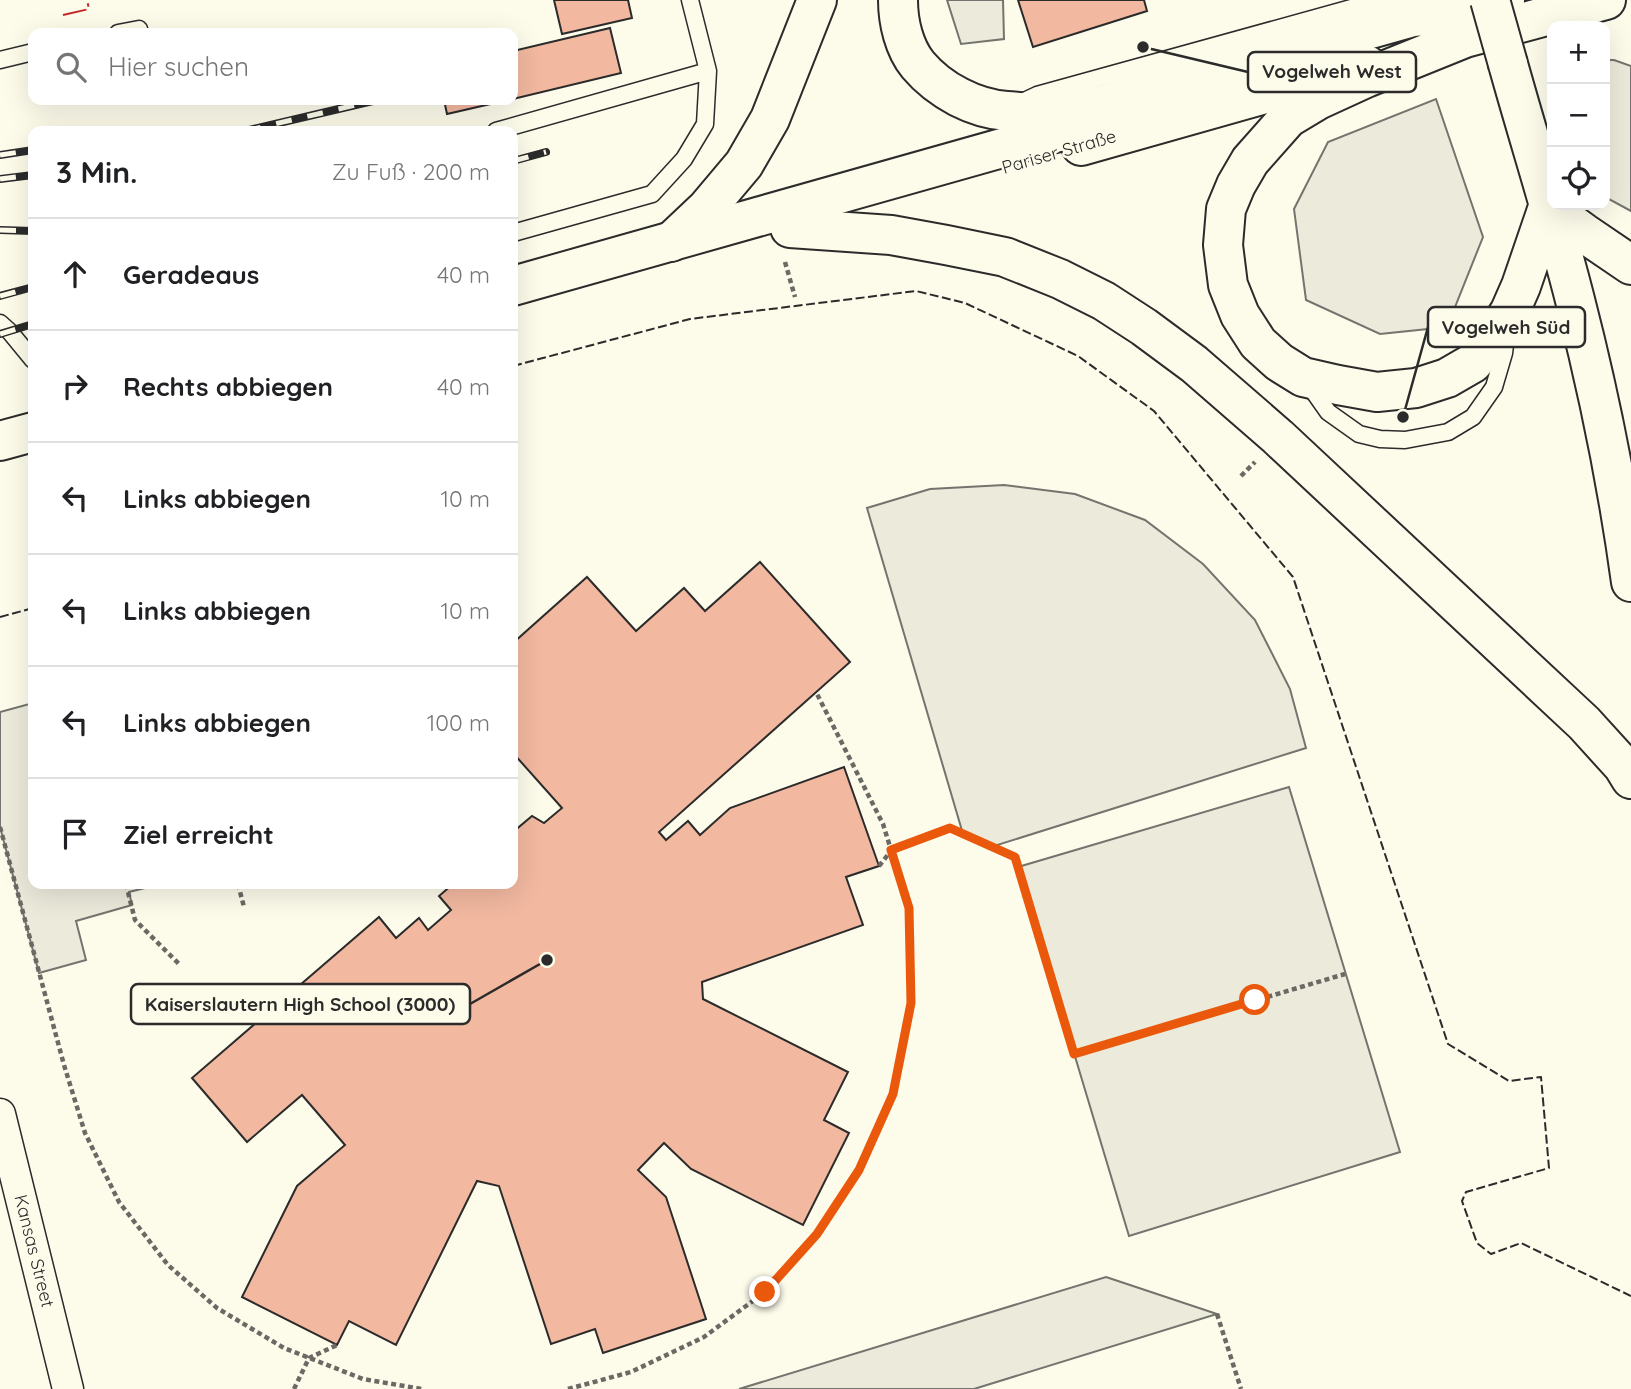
<!DOCTYPE html>
<html lang="de">
<head>
<meta charset="utf-8">
<style>
	body { margin:0; font-family:Quicksand,sans-serif; background:#f2f2f2; color:#202124 }
	.controls { position:absolute; right:21px; top:21px; display:grid; overflow:hidden; border-radius:14px; box-shadow:0 7px 28px #0002 }
	.controls button { width:63px; height:63px; display:grid; place-items:center; padding:0; border:0; border-bottom:2px solid #e0e0e0; background:#fff; color:#202124; font:35px sans-serif }
	.stop { position:absolute; width:21px; height:21px; margin:-16px; border:5px solid #ea580c; border-radius:50%; background:#fff }
	.stop.end { background:#ea580c; border-color:#fff; box-shadow:0 2px 7px #0008 }
	.list { margin:0; padding:0; list-style:none }
	h2 { display:flex; justify-content:space-between; align-items:center; height:91px; margin:0; padding:0 28px; font-size:30px }
	h2 small { font-size:23px; font-weight:400; color:#757577 }
	.list li { display:grid; grid-template-columns:46px 1fr auto; gap:21px; align-items:center; box-sizing:border-box; height:112px; padding:0 28px; border-top:2px solid #e0e0e0 }
	.list b { display:block; font-size:26px; white-space:nowrap }
	.list em { font-size:23px; font-style:normal; color:#757577 }
	.icon { flex:none; width:38px; height:38px; fill:none; stroke:currentColor; stroke-width:2; stroke-linecap:round; stroke-linejoin:round }
	.map { position:relative; flex:none; width:1631px; height:1389px; overflow:hidden }
	.search { position:absolute; background:#fff; box-shadow:0 7px 28px #0002; left:28px; top:28px; width:490px; height:77px; display:flex; align-items:center; gap:18px; box-sizing:border-box; padding:0 24px; border-radius:14px; color:#757577; font-size:26px }
	.panel { position:absolute; background:#fff; box-shadow:0 7px 28px #0002; left:28px; top:126px; width:490px; height:763px; border-radius:14px }
	.map>svg:first-child { display:block }
</style>
</head>
<body>
<div class="map">
<svg width="1631" height="1389" viewBox="0 0 1631 1389">
	<rect width="100%" height="100%" fill="#fdfbea"/>
	<path fill="#ecebdb" stroke="#74746e" stroke-width="2" d="M947 0H1003L1004 39 961 44Z
		M1605 60H1614L1631 66V211L1605 197Z
		M1436 99 1483 237 1447 327 1380 334 1306 300 1294 209 1328 142Z
		M1004 485 1075 494 1145 520 1203 564 1255 620 1290 689 1306 748 991 847 963 834 867 508 930 489Z
		M1289 787 1400 1152 1129 1236 1018 867Z"/>
	<path fill="#eceadb" stroke="#74746e" stroke-width="2" d="M33 703V884H161L129 892 132 905 76 921 86 960 39 973 0 827V712Z
		M1106 1277 1217 1314 974 1389H739Z"/>
	<path fill="#f2b8a0" stroke="#2b2b2b" stroke-width="2" d="M554 0H628L632 18 562 34Z
		M1018 0H1144L1147 11 1033 47Z
		M610 28 621 73 513 99V51Z
		M444 100H508L447 114Z
		M760 562 850 662 659 832 666 840 688 821 700 835 730 808 844 767 879 866 846 877 863 925 702 982 703 999 848 1072 824 1120 849 1133 803 1225 691 1169 664 1143 638 1170 666 1197 706 1319 603 1353 595 1329 551 1344 499 1186 477 1181 396 1345 349 1321 337 1345 242 1297 297 1186 345 1145 302 1095 247 1142 192 1078 379 917 396 938 419 918 428 930 451 910 439 896 453 884H513V832L532 816 544 823 562 808 513 753V643L587 577 636 631 684 588 705 611Z"/>
	<g fill="none" stroke-linecap="round" stroke-linejoin="round">
		<g stroke="#2b2b2b" stroke-width="19">
			<path id="lane" d="M118 33 139 29
				M0 60 33 52
				M1020 103 1037 95 1373 2 1389 1 1417 4
				M496 131 708 71
				M513 233 652 194 684 159 705 124 708 71 690 0
				M0 323 10 332 33 360
				M1309 385 1328 412 1359 434 1380 439 1405 440 1448 432 1473 417 1494 387 1504 353 1506 337"/>
		</g>
		<g stroke="#2b2b2b" stroke-width="33">
			<path id="street" d="M0 1114 68 1389"/>
		</g>
		<g stroke="#2b2b2b" stroke-width="42">
			<path id="secondary" d="M1081 146 1367 65
				M513 286 1108 118
				M0 441 33 432"/>
		</g>
		<g stroke="#2b2b2b" stroke-width="42">
			<path id="primary" d="M898 0C898 22 904 48 918 65 940 91 975 109 1007 111 1023 112 1040 114 1056 113 1068 111 1081 109 1093 107L1413 17 1468 11 1505 0
				M1508 64C1530 143 1555 221 1575 300 1599 393 1618 487 1631 582
				M1548 207 1521 286 1510 311 1493 338 1473 363 1447 378 1416 388 1377 392 1338 385 1303 377 1279 362 1258 343 1240 315 1228 285 1223 245 1226 209 1236 185 1250 161 1288 118 1318 100 1366 78 1465 38 1606 0
				M1548 207 1584 233 1631 265
				M790 228 891 235 946 245 1005 257 1060 279 1104 301 1144 327 1194 364 1278 437 1584 723 1623 766 1631 779
				M671 242 707 208 744 164 770 119 817 0"/>
		</g>
		<path stroke="#6a6964" stroke-width="4.5" stroke-dasharray="5 3.5" stroke-linecap="butt" d="M785 262 795 297
			M1241 476 1255 462
			M0 827 64 1065 85 1133 119 1202 168 1265 217 1308 284 1348 363 1379 422 1389
			M879 866 891 851 949 828 1015 857 1074 1054 1345 974
			M126 884 135 920 179 964
			M238 884 244 907
			M1217 1314 1241 1389
			M294 1389 309 1358 337 1345
			M568 1389 631 1372 704 1337 765 1292 817 1234 859 1170 893 1094 911 1003 909 908 883 824 816 692"/>
		<use href="#lane" stroke="#fdfbea" stroke-width="16"/>
		<use href="#street" stroke="#fdfbea" stroke-width="30"/>
		<use href="#secondary" stroke="#fdfbea" stroke-width="38"/>
		<use href="#primary" stroke="#fdfbea" stroke-width="38"/>
		<g stroke="#2b2b2b" stroke-width="8">
			<path id="rail" d="M245 131 377 100
				M0 155 33 150
				M513 161 546 152
				M0 179 33 175
				M0 230 33 231
				M0 296 33 287
				M0 334 33 324"/>
		</g>
		<use href="#rail" stroke="#fdfbea" stroke-width="5" stroke-dasharray="16" stroke-linecap="butt"/>
		<g stroke="#2b2b2b" stroke-width="42" stroke-linecap="butt">
			<path id="primary-bridge" d="M1490 0 1508 64"/>
		</g>
		<use href="#primary-bridge" stroke="#fdfbea" stroke-width="38"/>
		<path stroke="#2b2b2b" stroke-width="2" stroke-dasharray="9 3.5" stroke-linecap="butt" d="M513 366 690 319 916 291 965 303 1078 356 1154 411 1293 577 1448 1044 1509 1081 1541 1077 1549 1168 1466 1192 1462 1201 1477 1243 1491 1254 1521 1243 1631 1296
			M0 617 33 608"/>
		<path stroke="#c62828" stroke-width="2" stroke-dasharray="24 5 3.5 5" stroke-linecap="butt" d="M63 15 89 9 87 0"/>
	</g>
	<g fill="none" stroke-linecap="round" stroke-linejoin="round">
		<path stroke="#ea580c" stroke-width="9" d="M765 1292 817 1234 859 1170 893 1094 911 1003 909 908 891 850 950 828 1015 857 1074 1054 1255 1000"/>
	</g>
	<g text-anchor="middle" stroke-width="5" stroke-linejoin="round" paint-order="stroke">
		<g font-size="18" fill="#2b2b2b" stroke="#fdfbea">
			<text transform="translate(1059 152) rotate(-16)" y="6">Pariser Straße</text>
			<text transform="translate(34 1251) rotate(76)" y="6">Kansas Street</text>
		</g>
	</g>
	<path fill="none" stroke="#2b2b2b" stroke-width="2.5" d="M1143 47L1248 72M1403 417L1428 327M547 960L470 1004"/>
	<g fill="#2b2b2b" stroke="#fdfbea" stroke-width="2.5">
		<circle cx="1143" cy="47" r="7"/>
		<circle cx="1403" cy="417" r="7"/>
		<circle cx="547" cy="960" r="7"/>
	</g>
	<g fill="#fdfbea" stroke="#2b2b2b" stroke-width="2.5">
		<rect x="1248" y="52" width="168" height="40" rx="7"/>
		<rect x="1428" y="307" width="157" height="40" rx="7"/>
		<rect x="131" y="984" width="339" height="40" rx="7"/>
	</g>
	<g font-size="19" text-anchor="middle" font-weight="bold" fill="#2b2b2b">
		<text x="1332" y="78">Vogelweh West</text>
		<text x="1506" y="334">Vogelweh Süd</text>
		<text x="300" y="1011">Kaiserslautern High School (3000)</text>
	</g>
</svg>
<div class="controls">
<button>+</button>
<button>−</button>
<button><svg class="icon" aria-label="locate" viewBox="0 0 24 24"><circle cx="12" cy="12" r="6"/><path d="M12 2v4M12 18v4M2 12h4M18 12h4"/></svg></button>
</div>
<div class="stop" style="left:1255px;top:1000px"></div>
<div class="stop end" style="left:765px;top:1292px"></div>
<div class="search"><svg class="icon" aria-label="search" viewBox="0 0 24 24"><circle cx="10" cy="10" r="6"/><path d="M15 15l6 6"/></svg>Hier suchen</div>
<section class="panel">
<h2>3 Min.<small>Zu Fuß · 200 m</small></h2>
<ul class="list">
<li><svg class="icon" aria-label="ahead" viewBox="0 0 24 24"><path d="M12 20V5M6 11l6-6 6 6"/></svg><div><b>Geradeaus</b></div><em>40 m</em></li>
<li><svg class="icon" aria-label="right" viewBox="0 0 24 24"><path d="M7 20v-9h11M14 6l5 5-5 5"/></svg><div><b>Rechts abbiegen</b></div><em>40 m</em></li>
<li><svg class="icon" aria-label="left" viewBox="0 0 24 24"><path d="M17 20v-9H6M10 6l-5 5 5 5"/></svg><div><b>Links abbiegen</b></div><em>10 m</em></li>
<li><svg class="icon" aria-label="left" viewBox="0 0 24 24"><path d="M17 20v-9H6M10 6l-5 5 5 5"/></svg><div><b>Links abbiegen</b></div><em>10 m</em></li>
<li><svg class="icon" aria-label="left" viewBox="0 0 24 24"><path d="M17 20v-9H6M10 6l-5 5 5 5"/></svg><div><b>Links abbiegen</b></div><em>100 m</em></li>
<li><svg class="icon" aria-label="arrive" viewBox="0 0 24 24"><path d="M6 21V4h12l-3 4 3 4H6"/></svg><div><b>Ziel erreicht</b></div></li>
</ul>
</section>
</div>
</body>
</html>
